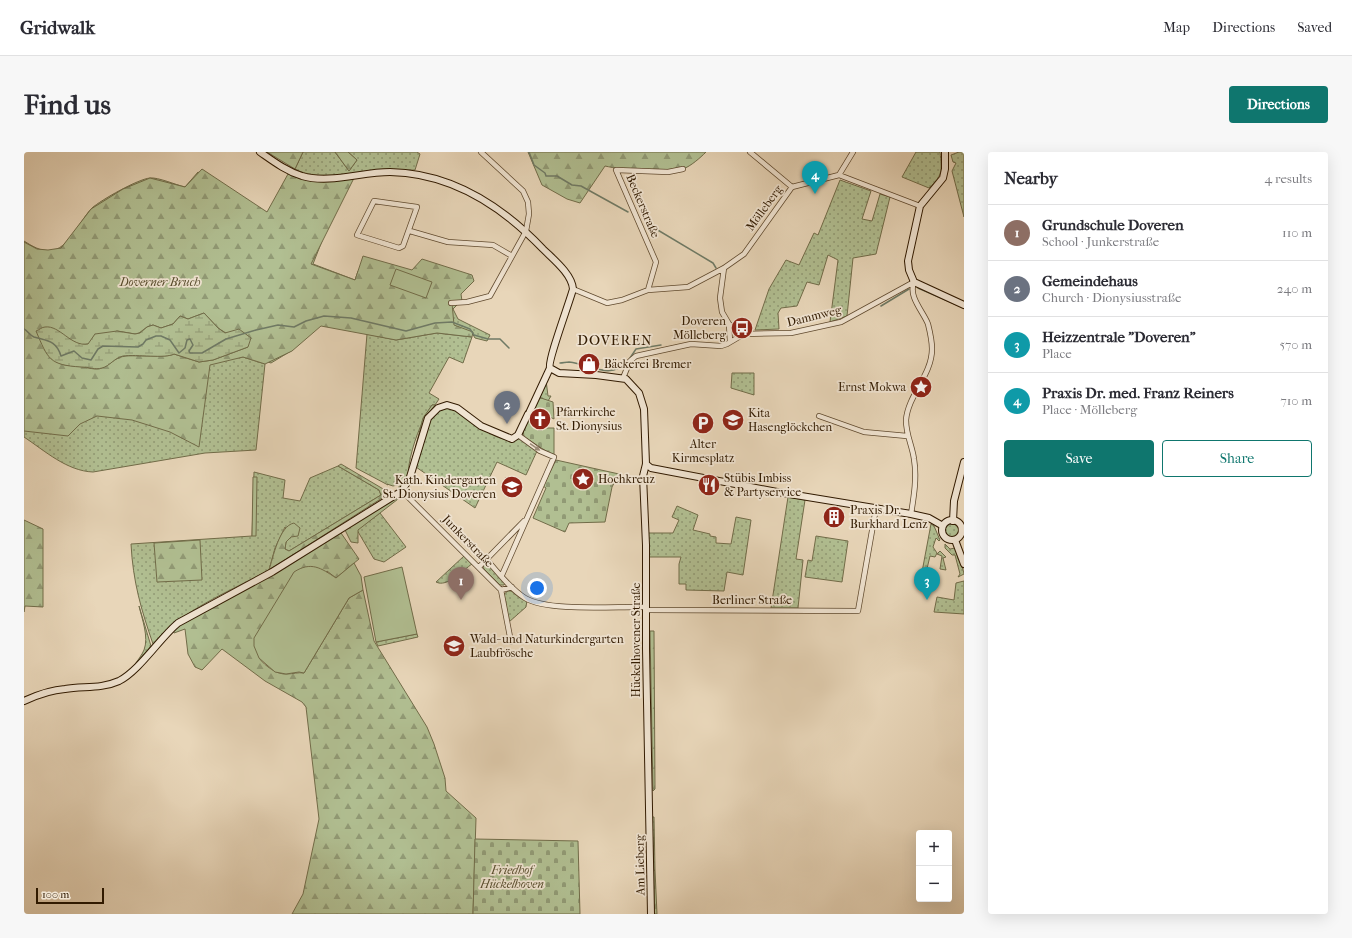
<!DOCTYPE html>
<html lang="en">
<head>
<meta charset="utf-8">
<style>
	body { margin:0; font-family:"IM FELL French Canon",serif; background:#f7f7f7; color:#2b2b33 }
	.controls { position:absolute; right:12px; bottom:12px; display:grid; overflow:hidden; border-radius:4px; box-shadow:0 4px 16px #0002 }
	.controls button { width:36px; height:36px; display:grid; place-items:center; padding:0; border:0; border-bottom:1px solid #e1e1e2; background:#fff; color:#2b2b33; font:20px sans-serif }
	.scale { position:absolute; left:12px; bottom:10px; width:68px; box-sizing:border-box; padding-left:4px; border:2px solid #311a00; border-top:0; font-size:11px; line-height:14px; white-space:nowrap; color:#311a00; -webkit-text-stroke:3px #f0e4d2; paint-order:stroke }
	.you { position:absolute; left:513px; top:436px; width:14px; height:14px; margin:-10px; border:3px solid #fff; border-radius:50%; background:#1a73e8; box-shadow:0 0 0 6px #1a73e833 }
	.badge { display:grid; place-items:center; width:26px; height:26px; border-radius:50%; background:#0f766e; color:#fff; font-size:13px; font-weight:700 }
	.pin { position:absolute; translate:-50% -33px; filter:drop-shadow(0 1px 2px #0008) }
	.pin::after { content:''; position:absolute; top:21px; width:14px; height:12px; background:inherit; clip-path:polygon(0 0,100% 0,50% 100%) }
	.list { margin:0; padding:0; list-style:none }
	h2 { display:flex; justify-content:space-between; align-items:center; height:52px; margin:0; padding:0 16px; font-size:17px }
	h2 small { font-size:13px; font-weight:400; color:#7c7c81 }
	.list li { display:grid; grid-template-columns:26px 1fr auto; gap:12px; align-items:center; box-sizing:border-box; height:56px; padding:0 16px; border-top:1px solid #e1e1e2 }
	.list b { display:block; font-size:15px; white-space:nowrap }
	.list p { margin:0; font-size:13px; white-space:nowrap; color:#7c7c81 }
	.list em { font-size:13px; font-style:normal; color:#7c7c81 }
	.actions { display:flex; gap:8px; padding:12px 16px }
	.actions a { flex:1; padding:9px 0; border:1px solid #0f766e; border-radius:4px; text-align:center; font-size:14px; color:#0f766e }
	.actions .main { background:#0f766e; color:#fff }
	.map { position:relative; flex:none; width:940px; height:762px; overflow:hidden; border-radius:4px }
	header { display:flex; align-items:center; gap:24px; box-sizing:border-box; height:56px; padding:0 20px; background:#fff; border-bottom:1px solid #e1e1e2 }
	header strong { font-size:19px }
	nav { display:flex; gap:22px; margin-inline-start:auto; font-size:14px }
	.intro { display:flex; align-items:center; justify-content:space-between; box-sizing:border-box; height:96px; padding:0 24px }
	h1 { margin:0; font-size:28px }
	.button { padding:10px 18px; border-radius:4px; background:#0f766e; color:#fff; font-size:14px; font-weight:700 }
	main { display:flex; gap:24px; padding:0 24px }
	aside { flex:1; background:#fff; border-radius:4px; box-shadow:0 4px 16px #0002 }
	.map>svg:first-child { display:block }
</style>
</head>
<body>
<header>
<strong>Gridwalk</strong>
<nav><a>Map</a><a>Directions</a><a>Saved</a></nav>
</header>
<div class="intro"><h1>Find us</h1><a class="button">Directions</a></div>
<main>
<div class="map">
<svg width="940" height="762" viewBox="0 0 940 762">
	<defs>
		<pattern id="green-dots" width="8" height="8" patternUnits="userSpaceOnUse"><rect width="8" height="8" fill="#b1bf92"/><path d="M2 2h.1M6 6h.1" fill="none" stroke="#919a75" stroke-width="1.8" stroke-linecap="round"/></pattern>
		<pattern id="forest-firs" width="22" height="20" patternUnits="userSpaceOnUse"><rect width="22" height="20" fill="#b1bf92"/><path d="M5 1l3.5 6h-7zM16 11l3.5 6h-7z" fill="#919a75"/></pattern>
		<pattern id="wetland-marsh" width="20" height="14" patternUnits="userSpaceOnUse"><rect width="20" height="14" fill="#b1bf92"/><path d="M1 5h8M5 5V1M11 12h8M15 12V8" fill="none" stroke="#919a75"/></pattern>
		<pattern id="cemetery-stones" width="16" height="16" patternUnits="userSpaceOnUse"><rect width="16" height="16" fill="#b1bf92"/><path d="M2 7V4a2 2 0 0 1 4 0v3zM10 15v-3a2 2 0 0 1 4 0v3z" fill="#919a75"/></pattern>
	</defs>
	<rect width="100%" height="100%" fill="#e8d6b9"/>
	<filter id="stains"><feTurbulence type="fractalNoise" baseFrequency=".005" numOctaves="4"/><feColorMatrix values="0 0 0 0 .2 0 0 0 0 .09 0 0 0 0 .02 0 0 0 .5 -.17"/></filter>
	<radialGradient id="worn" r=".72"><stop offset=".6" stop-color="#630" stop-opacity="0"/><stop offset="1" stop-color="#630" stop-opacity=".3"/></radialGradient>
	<path fill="url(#green-dots)" stroke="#716c49" d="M279 0H311L325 19 333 8 324 0H393L396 2 391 18C362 18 292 31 271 17Z
		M892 0H916C918 19 919 23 905 36L878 25Z
		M935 0H940V65L928 19 932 11 929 10 927 3Z
		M174 20 213 45 298 89 289 112 331 128 334 119C354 142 405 147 433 153L429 157 434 167 466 183 463 189 451 186 448 181 302 165 267 199 247 211 221 203 215 206 219 205 241 212 232 298 181 301 69 320C43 319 21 299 0 285V89C8 94 16 99 26 99 44 98 56 68 68 56 77 48 114 27 126 26 134 25 152 33 161 35Z
		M816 28 847 39 838 67 848 69 856 42 866 45 852 102 829 106 823 164 806 170 814 108 804 103 795 133 783 130 773 154 757 156 754 161 755 177 731 178 745 137 762 108 775 113 790 81 794 83Z
		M413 181 448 185 439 211 425 205 405 241 415 247 411 253H408C397 269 388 294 385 313 384 323 385 325 377 335L374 336 377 332 369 334 363 332 364 333 332 316 343 182 372 188Z
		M708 221H730V243L707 236Z
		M522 228 524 244H527L524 249 514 245Z
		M419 256C447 257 466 296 495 286L513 299 502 323 473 310 451 356 392 315 406 266Z
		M314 314 355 338 357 343 265 399 261 397 262 390 267 385 261 375 251 396 245 418C207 439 157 458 129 492 117 457 109 430 107 392L228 384 230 320 261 328 259 346 276 349 286 326Z
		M764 345 781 348 772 407 779 408 774 456H747Z
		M653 354 674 363 669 378 686 382V384L692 385V391L707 392 712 365 727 368 719 423 703 420 700 439 662 438V432H655V412L657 405H625L624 381H649L655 368 648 365Z
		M356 361 382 395 360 410 350 407 333 378Z
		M907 372 910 374 916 388 915 389 912 386 909 395 913 401 911 405 906 404 902 421 898 420Z
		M921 379a7 7 0 1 1 14 0a7 7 0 1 1-14 0Z
		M792 384 824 389 818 430 781 425 784 408 788 409Z
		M921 392 926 397 931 396 938 413 940 422 934 425 936 422 931 403H928L921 396Z
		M916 399 922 405 919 406 922 418 916 417 918 404 913 402Z
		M440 404 448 412C439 418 423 436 412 430Z
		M461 412H464L481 431 480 433H476L460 417 459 415Z
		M940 429V462L910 460 913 445 930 448 932 431Z
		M484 439H488L503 448 502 455 485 470 480 442Z
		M115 454 127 494 110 514C113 509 118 503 120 498 125 485 118 467 115 454Z
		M393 482 394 485 354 494 352 490Z
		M628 665H630L631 718 630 719Z"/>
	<path fill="url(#forest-firs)" stroke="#716c49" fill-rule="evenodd" d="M243 0H279L271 17Z
		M311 0H324L333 8 325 19Z
		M504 0H682C676 6 667 14 659 17 642 24 599 18 581 14L556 51 543 47 518 33Z
		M178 17 243 60 264 22C291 33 302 30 330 26L287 112 331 128 339 104 388 118 398 107 448 123 450 129 437 142 438 149 428 151 430 173 449 180 448 185 413 181 372 188 297 174 268 199 241 212 219 205 186 213 175 295 146 280 108 268 73 264 56 272 44 284 0 279V90L13 97 24 98 37 96 67 57 99 37 126 26 161 35ZM180 161 194 176 224 195 189 208 175 210 150 202C143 206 113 203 102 204 92 205 88 211 80 215 74 219 66 216 59 215 39 212 34 216 20 197L49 189 56 193 64 192 68 188 93 179 111 182 115 181 123 175 129 173 137 176 149 172 156 164 164 167Z
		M408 253H411L404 262 386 316 399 266Z
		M317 312 366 341 245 418C249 406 255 374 270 371L276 376 274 384 267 385 262 390 261 397 265 399 357 343 355 338 314 314Z
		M229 325H233L232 384H228Z
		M379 341 378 344 334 378V391L327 390 321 378 317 381 335 407 312 426 303 419 235 506C241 514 253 523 263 522 269 522 274 520 280 521L325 446 339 438 350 489 403 575 410 592 421 626 422 639 452 666 449 762H268L279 742 295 667 282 555 278 550 241 529 198 497 178 518 171 515 164 502 161 477 150 481 149 477Z
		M0 368 19 377V455L1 454 0 460Z
		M176 388 178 428 133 430 130 391Z
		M626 479H630L631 637 629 639Z
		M631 718 633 762H630V719Z"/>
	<path fill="url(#wetland-marsh)" stroke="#716c49" d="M180 161 194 176 201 181 215 177 227 186 224 195 189 208 175 210 150 202C141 207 113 202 99 204 90 206 86 214 78 216 71 218 65 215 57 215 25 213 24 207 12 179 15 178 18 175 21 175 36 173 47 195 64 192L71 182 93 179 111 182 116 181 123 175 129 173 137 176 149 172 156 164 164 167Z"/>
	<path fill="url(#cemetery-stones)" stroke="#716c49" d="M514 245 529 250 530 267 510 257Z
		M504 267 521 276H530V304L500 285 499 277Z
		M532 308 595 322 588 335 581 370 545 371 541 380 509 366 522 336 519 334Z
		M451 687 554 689 556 762H449Z"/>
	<path fill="#b1bf92" stroke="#716c49" d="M372 117 408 130 402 146 366 133Z
		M330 411 337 424 339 438 325 446 280 521 275 520 262 522 251 520 235 506 230 494V486L270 420C287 409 297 416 312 426Z
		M378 415 393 482 352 490 340 425Z"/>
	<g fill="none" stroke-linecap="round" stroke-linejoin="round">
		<path stroke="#6f7a65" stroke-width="1.5" d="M505 0 510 13 521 21 522 24H533L548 33 557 34 604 60
			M622 71 689 111 692 116
			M894 136 940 156
			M857 154 885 137
			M0 177C4 179 5 183 10 185 23 189 32 188 37 204L50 199 58 206 67 208 74 197 79 194 114 195 119 192 122 188 132 184H137L146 188 155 201 161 196 163 188 166 187 169 193 165 199 166 201H178L202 187 232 178 254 173 270 175 282 169 300 164 327 166 382 179 411 171 428 170 446 177 450 183 464 187H476L485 196
			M606 206 612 197 637 193
			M536 211C539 211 542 210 545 210 567 212 585 229 604 209"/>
		<g stroke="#5f492e" stroke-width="6">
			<path id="street" d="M726 0 768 35
				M815 23 829 0
				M350 49 393 55 379 94 375 96 333 83Z
				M386 79 424 90 469 93 488 104
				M700 116 696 146 698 160 705 172 720 182 767 181 817 170 890 130
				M549 137 583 151 598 148 624 138 664 135 700 116 720 102 768 35 815 23 896 54
				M624 138 632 110 592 18 644 20 659 17
				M427 151 443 150 466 144 502 79 505 62 504 50 499 39 457 0
				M705 172 706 190
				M599 226 606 209 612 204 667 192 697 194 703 192 720 182
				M795 264 840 280 883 284
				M378 339 477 438
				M887 362C890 344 893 325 890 307 888 293 882 283 882 268 884 243 908 223 908 197 908 189 906 180 904 172 899 159 884 145 890 130
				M937 378 940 377
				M462 407C474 420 486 437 501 446 524 460 593 454 622 455
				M455 415 500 369
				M478 423 530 305 516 299 494 283
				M477 438 487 490
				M477 438 488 435
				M623 458 834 459 852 356"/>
		</g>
		<g stroke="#311a00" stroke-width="8">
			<path id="secondary" d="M236 0C249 9 262 19 278 24 306 32 337 20 366 20 427 21 478 54 519 97 529 107 548 122 549 137 546 149 523 210 526 216
				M921 0V17L919 26 896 54 884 109 885 118 890 130 940 153
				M526 216 535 221 572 223 602 227 615 241 620 257 622 312 619 324 622 393V497L627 762
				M506 259 526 216
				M622 312 627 316 753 340 887 362 905 366 919 374
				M918 378a10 10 0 1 1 20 0a10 10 0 1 1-20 0Z
				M929 369 930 349 940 310
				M931 388 940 412
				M0 549C13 543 26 538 41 537 60 534 77 537 95 529 115 519 136 486 154 471L248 420 378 339 386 325 404 266 414 256 423 253 433 256 457 274 488 287 494 283 504 262"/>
		</g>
		<use href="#street" stroke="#f0e4d2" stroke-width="4.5"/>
		<use href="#secondary" stroke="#f0e4d2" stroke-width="6"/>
	</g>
	<defs><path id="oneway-solid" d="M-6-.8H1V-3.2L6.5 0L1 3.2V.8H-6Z"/></defs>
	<use fill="#9a8974" href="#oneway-solid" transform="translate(511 295) rotate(34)"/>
	<defs>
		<g id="bus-disc" transform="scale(1.15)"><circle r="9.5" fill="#8f2418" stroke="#f0e4d2"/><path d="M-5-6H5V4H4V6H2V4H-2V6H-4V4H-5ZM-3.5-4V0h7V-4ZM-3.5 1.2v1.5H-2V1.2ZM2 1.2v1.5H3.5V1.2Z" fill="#fff"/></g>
		<g id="shop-disc" transform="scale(1.15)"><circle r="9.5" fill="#8f2418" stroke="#f0e4d2"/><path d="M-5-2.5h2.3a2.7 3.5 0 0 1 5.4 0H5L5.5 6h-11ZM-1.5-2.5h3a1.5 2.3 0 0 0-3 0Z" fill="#fff"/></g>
		<g id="sight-disc" transform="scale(1.15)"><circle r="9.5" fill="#8f2418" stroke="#f0e4d2"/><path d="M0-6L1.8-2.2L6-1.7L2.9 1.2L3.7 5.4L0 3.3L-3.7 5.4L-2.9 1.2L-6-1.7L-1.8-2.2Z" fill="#fff"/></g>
		<g id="church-disc" transform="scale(1.15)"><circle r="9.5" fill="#8f2418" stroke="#f0e4d2"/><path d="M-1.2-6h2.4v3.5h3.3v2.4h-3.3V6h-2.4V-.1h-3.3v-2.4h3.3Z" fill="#fff"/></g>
		<g id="school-disc" transform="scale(1.15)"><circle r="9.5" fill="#8f2418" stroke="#f0e4d2"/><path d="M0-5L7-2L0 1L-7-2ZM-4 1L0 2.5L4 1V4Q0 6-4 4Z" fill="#fff"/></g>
		<g id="parking-disc" transform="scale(1.15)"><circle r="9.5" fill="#8f2418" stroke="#f0e4d2"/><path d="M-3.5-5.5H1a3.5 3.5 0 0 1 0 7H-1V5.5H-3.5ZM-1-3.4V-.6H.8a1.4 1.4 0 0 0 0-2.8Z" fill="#fff"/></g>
		<g id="restaurant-disc" transform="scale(1.15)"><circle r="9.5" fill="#8f2418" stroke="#f0e4d2"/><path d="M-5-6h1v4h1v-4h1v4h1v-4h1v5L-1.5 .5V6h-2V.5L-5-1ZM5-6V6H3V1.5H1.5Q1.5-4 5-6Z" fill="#fff"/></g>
		<g id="building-disc" transform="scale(1.15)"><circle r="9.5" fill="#8f2418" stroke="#f0e4d2"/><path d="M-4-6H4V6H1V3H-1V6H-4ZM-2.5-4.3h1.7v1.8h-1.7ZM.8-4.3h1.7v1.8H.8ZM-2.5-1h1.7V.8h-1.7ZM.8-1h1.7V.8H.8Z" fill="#fff"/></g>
	</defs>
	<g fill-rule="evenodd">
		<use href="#bus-disc" x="718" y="176"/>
		<use href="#shop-disc" x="565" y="212"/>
		<use href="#sight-disc" x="897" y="235"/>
		<use href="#church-disc" x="516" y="267"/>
		<use href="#school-disc" x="709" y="268"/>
		<use href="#parking-disc" x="679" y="271"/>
		<use href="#sight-disc" x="559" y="327"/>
		<use href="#restaurant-disc" x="685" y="333"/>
		<use href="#school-disc" x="488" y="335"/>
		<use href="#building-disc" x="810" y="365"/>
		<use href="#school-disc" x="430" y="494"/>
	</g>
	<g text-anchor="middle" stroke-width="3.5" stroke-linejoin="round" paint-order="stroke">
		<g font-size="12" fill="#311a00" stroke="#f0e4d2">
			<text transform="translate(619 54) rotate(67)" y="4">Beckerstraße</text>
			<text transform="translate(740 56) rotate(-54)" y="4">Mölleberg</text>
			<text transform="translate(790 164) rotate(-14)" y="4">Dammweg</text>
			<text transform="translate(444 389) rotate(46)" y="4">Junkerstraße</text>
			<text x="728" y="452">Berliner Straße</text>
			<text transform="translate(612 488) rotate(-90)" y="4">Hückelhovener Straße</text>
			<text transform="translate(616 713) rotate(-91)" y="4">Am Lieberg</text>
		</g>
		<g font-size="12" font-style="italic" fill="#574c2c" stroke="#f0e4d2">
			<text x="136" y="134">Doverner Bruch</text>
			<text x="488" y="722">Friedhof<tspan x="488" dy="14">Hückelhoven</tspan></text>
		</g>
		<g font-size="12" fill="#311a00" stroke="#f0e4d2" text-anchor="start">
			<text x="702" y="173" text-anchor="end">Doveren<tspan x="702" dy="14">Mölleberg</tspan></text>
			<text x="580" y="216">Bäckerei Bremer</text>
			<text x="882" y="239" text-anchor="end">Ernst Mokwa</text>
			<text x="532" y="264">Pfarrkirche<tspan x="532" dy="14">St. Dionysius</tspan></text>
			<text x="724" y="265">Kita<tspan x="724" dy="14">Hasenglöckchen</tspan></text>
			<text x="679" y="296" text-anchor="middle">Alter<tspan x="679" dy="14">Kirmesplatz</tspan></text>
			<text x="700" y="330">Stübis Imbiss<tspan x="700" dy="14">&amp; Partyservice</tspan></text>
			<text x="574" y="331">Hochkreuz</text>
			<text x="472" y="332" text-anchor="end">Kath. Kindergarten<tspan x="472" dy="14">St. Dionysius Doveren</tspan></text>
			<text x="826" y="362">Praxis Dr.<tspan x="826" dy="14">Burkhard Lenz</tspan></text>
			<text x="446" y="491">Wald- und Naturkindergarten<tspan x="446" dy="14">Laubfrösche</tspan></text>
		</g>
		<g font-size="14" letter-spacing="1" fill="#311a00" stroke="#f0e4d2">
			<text x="591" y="193">DOVEREN</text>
		</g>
	</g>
	<rect width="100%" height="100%" filter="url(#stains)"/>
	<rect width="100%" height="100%" fill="url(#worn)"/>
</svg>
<div class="controls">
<button>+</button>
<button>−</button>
</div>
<div class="scale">100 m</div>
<div class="you"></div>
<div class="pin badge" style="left:437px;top:448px;background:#8d6e63">1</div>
<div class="pin badge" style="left:483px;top:272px;background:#6b7280">2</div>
<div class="pin badge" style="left:903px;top:448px;background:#0f9aa8">3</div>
<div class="pin badge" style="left:791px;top:42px;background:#0f9aa8">4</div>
</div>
<aside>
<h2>Nearby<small>4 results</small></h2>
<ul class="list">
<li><span class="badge" style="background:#8d6e63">1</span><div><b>Grundschule Doveren</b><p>School · Junkerstraße</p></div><em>110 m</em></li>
<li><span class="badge" style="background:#6b7280">2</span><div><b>Gemeindehaus</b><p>Church · Dionysiusstraße</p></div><em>240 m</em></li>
<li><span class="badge" style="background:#0f9aa8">3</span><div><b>Heizzentrale &quot;Doveren&quot;</b><p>Place</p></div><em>570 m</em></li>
<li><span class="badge" style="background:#0f9aa8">4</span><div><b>Praxis Dr. med. Franz Reiners</b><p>Place · Mölleberg</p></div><em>710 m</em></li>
</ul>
<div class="actions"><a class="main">Save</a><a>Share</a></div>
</aside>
</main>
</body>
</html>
